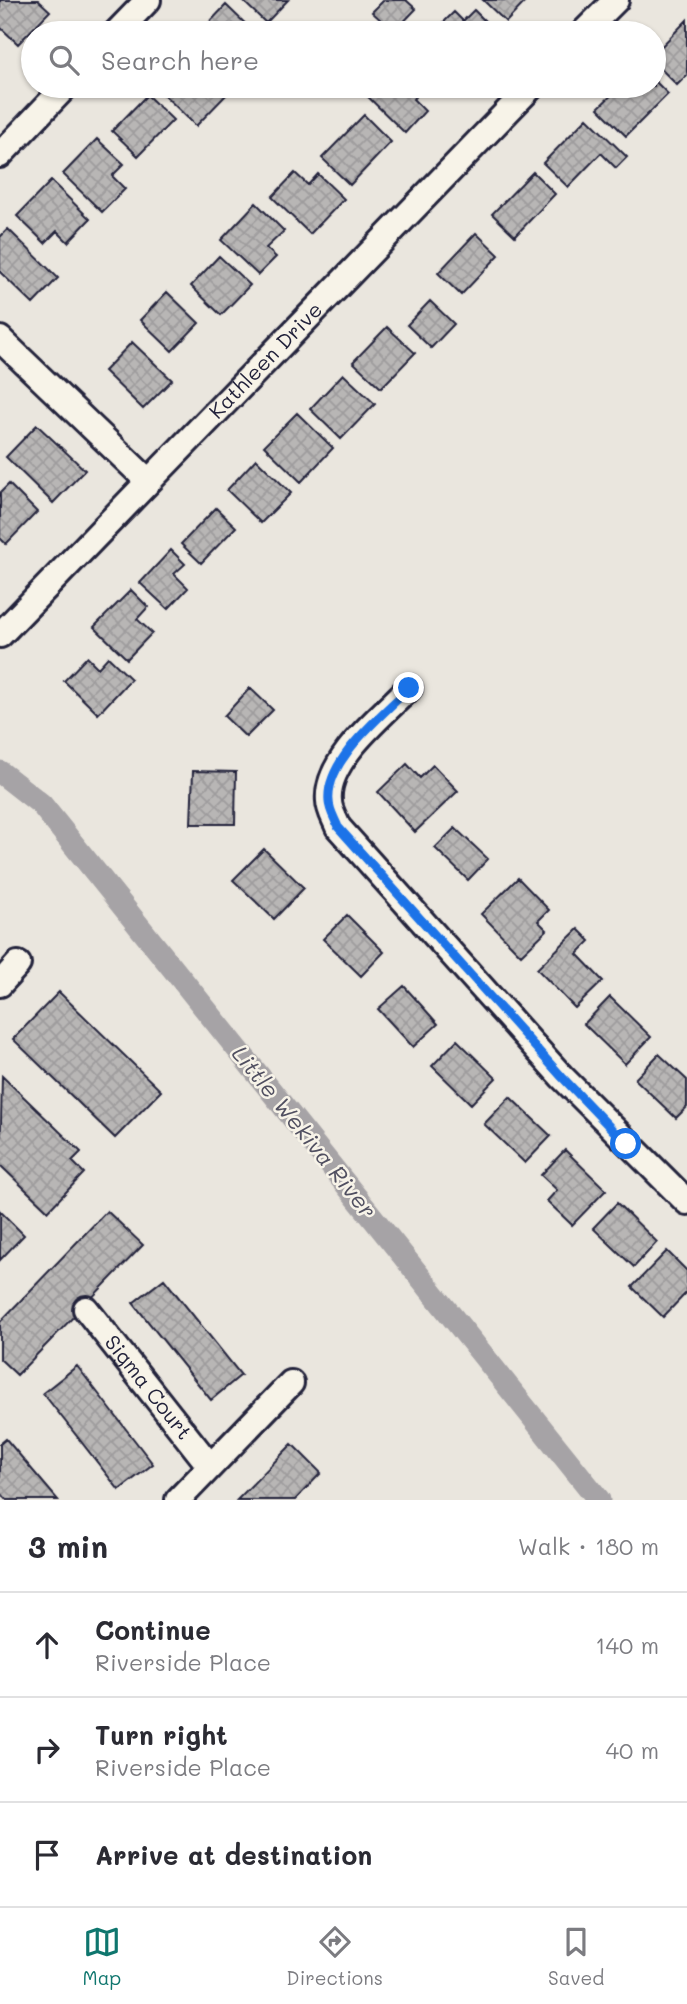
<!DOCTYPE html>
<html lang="en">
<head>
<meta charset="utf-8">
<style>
	body { margin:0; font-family:Mali,sans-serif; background:#f2f2f3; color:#2b2b33 }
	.stop { position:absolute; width:21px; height:21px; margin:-16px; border:5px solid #1a73e8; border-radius:50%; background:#fff }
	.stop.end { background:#1a73e8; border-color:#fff; box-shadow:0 2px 7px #0008 }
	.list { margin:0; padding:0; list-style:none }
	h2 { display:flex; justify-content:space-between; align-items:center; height:91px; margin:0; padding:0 28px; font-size:30px }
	h2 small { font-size:23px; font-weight:400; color:#7c7c81 }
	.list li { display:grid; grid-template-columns:46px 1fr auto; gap:21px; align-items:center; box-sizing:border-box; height:105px; padding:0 28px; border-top:2px solid #e1e1e2 }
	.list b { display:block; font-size:26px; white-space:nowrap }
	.list p { margin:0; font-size:23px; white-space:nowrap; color:#7c7c81 }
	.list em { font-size:23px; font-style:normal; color:#7c7c81 }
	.icon { flex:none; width:38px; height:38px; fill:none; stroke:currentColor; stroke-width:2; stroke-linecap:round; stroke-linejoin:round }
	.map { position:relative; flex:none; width:687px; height:1500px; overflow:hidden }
	.search { position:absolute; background:#fff; box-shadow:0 2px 5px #0004; left:21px; right:21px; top:21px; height:77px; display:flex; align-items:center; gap:18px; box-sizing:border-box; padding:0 24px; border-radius:38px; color:#7c7c81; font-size:26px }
	.sheet { height:406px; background:#fff }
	nav { display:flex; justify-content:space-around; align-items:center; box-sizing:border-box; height:98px; border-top:2px solid #e1e1e2; background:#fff; font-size:19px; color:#7c7c81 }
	nav a { display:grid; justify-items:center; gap:4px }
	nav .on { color:#0f766e }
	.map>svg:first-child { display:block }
</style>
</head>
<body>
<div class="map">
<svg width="687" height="1500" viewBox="0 0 687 1500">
	<defs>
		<pattern id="building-cross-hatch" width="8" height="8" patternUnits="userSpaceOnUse" patternTransform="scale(1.75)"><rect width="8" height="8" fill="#b8b6b5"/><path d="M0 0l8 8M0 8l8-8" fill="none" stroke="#9e9c9d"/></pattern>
	</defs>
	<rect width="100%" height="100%" fill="#eae6de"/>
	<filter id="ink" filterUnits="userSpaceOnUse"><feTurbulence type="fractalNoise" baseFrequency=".0143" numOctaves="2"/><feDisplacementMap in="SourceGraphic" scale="14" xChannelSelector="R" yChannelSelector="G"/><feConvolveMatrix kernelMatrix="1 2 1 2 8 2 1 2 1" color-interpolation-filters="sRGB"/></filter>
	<g filter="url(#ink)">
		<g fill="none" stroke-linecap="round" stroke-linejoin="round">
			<path stroke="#a6a3a6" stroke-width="23" d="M0 772 41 804 599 1500"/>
		</g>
		<path fill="url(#building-cross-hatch)" stroke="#22223b" stroke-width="2" d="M0 0H38L50 11 18 44 0 27Z
			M242 0H288L266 23Z
			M384 0H406L416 9 394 32 372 12Z
			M483 0H527L506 22Z
			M226 5 255 33H215L207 25Z
			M474 10 497 33H433L454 12 463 21Z
			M687 20V75L677 85 654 62V54Z
			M654 80 668 94 626 136 598 108 621 86H654Z
			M159 86H223L229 92 196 126 157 88Z
			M363 86H425L413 99 425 111 405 133 360 89Z
			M147 95 173 120 138 156 112 131Z
			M364 115 391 142 350 185 322 158Z
			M587 118 627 157 616 168 601 153 568 187 543 163Z
			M97 139 124 164 112 176 125 189 102 212 63 174Z
			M533 172 555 194 515 236 492 214Z
			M295 173 308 185 318 174 344 199 310 234 272 197Z
			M51 181 90 219 68 242 57 231 45 243 17 216Z
			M256 203 284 231 266 248 276 257 258 275 221 240Z
			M8 229 58 278 33 304 0 272V237Z
			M476 233 499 255 461 295 438 273Z
			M219 256 250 285 221 315 191 286Z
			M167 292 199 323 172 351 140 320Z
			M430 301 454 324 431 348 407 325Z
			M387 327 415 353 381 388 353 362Z
			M132 342 172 380 143 409 104 371Z
			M343 374 375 404 341 439 310 409Z
			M297 413 333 448 301 482 264 446Z
			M37 425 85 470 53 503 6 457Z
			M256 459 291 493 261 523 227 490Z
			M9 484 37 512 6 544 0 538V493Z
			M216 508 236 527 201 563 181 544Z
			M171 550 185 564 174 574 188 588 168 609 140 583Z
			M131 590 148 607 137 619 152 633 127 659 94 627Z
			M87 657 98 668 108 657 131 679 98 714 64 681Z
			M250 688 273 710 246 737 224 716Z
			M407 764 420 778 433 765 458 791 415 832 378 792Z
			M193 771 236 772 235 824H191Z
			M455 828 488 859 468 880 435 848Z
			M264 849 304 888 274 919 233 880Z
			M518 878 549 910 538 921 547 930 521 955 481 914Z
			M347 915 384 952 361 976 323 939Z
			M578 929 590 941 577 954 603 981 575 1008 537 969Z
			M404 986 438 1024 413 1047 378 1009Z
			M59 992 161 1091 115 1138 13 1039Z
			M610 997 651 1037 625 1064 584 1024Z
			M457 1040 496 1078 471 1104 432 1066Z
			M659 1054 687 1080V1107L676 1118 635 1079Z
			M2 1076 81 1152 72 1161 84 1173 48 1211 0 1165Z
			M510 1097 551 1136 525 1163 484 1124Z
			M565 1150 606 1190 572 1225 547 1201 557 1190 541 1175Z
			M617 1203 657 1242 634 1267 593 1228Z
			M0 1211 24 1235 0 1260Z
			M107 1211 143 1245 17 1375 0 1359V1322Z
			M667 1251 687 1271V1292L663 1317 632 1287Z
			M164 1279 241 1375 211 1400 133 1303Z
			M77 1366 153 1464 119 1490 43 1393Z
			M6 1439 58 1500H7L0 1492V1444Z
			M292 1444 321 1473 295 1500H237Z"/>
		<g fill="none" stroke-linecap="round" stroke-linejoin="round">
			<g stroke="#22223b" stroke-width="30">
				<g id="minor">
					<path d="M116 33 148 0"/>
					<path d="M583 33 616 0"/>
					<path d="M0 155 66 86"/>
					<path d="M0 339 147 480"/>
					<path id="s1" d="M0 635 532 86"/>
					<path d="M409 688C382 716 325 760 329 801 329 810 335 819 338 827L562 1077 687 1202"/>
					<path d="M0 984 18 964"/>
					<path id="s2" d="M86 1309 210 1466"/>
					<path d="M178 1500 291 1383"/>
				</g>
			</g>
			<use href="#minor" stroke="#f7f3e8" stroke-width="24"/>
		</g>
	</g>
	<g fill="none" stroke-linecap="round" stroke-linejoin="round" filter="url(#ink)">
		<path stroke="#1a73e8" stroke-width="9" d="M409 688C382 716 325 760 329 801 329 810 335 819 338 827L562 1077 626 1144"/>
	</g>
	<g text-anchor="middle" stroke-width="5" stroke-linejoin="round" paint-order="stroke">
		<g font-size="21" fill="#22223b" stroke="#f7f3e8">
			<text dy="7" stroke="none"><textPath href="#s1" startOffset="382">Kathleen Drive</textPath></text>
			<text dy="7" stroke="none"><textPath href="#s2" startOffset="100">Sigma Court</textPath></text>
		</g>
		<g font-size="23" font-style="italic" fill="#504f60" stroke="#f7f3e8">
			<text transform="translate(304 1132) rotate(51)" y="8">Little Wekiva River</text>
		</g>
	</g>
</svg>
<div class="stop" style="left:626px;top:1144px"></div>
<div class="stop end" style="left:409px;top:688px"></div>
<div class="search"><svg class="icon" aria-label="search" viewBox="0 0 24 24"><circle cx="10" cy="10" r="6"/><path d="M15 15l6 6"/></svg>Search here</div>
</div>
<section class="sheet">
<h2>3 min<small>Walk · 180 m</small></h2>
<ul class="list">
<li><svg class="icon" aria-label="ahead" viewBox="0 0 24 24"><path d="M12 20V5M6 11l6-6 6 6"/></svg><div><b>Continue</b><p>Riverside Place</p></div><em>140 m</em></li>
<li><svg class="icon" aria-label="right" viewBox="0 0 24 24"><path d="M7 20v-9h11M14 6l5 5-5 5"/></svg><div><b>Turn right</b><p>Riverside Place</p></div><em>40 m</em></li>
<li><svg class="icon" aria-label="arrive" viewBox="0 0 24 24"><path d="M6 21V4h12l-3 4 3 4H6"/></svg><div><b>Arrive at destination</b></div></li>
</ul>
</section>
<nav>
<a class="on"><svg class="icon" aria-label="map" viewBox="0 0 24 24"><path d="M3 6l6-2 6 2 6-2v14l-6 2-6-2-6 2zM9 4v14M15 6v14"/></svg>Map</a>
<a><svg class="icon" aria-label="directions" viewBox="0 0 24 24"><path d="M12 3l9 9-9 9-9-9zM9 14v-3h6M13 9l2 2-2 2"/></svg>Directions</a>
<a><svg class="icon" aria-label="saved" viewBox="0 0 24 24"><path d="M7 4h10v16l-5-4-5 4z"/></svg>Saved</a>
</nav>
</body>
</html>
